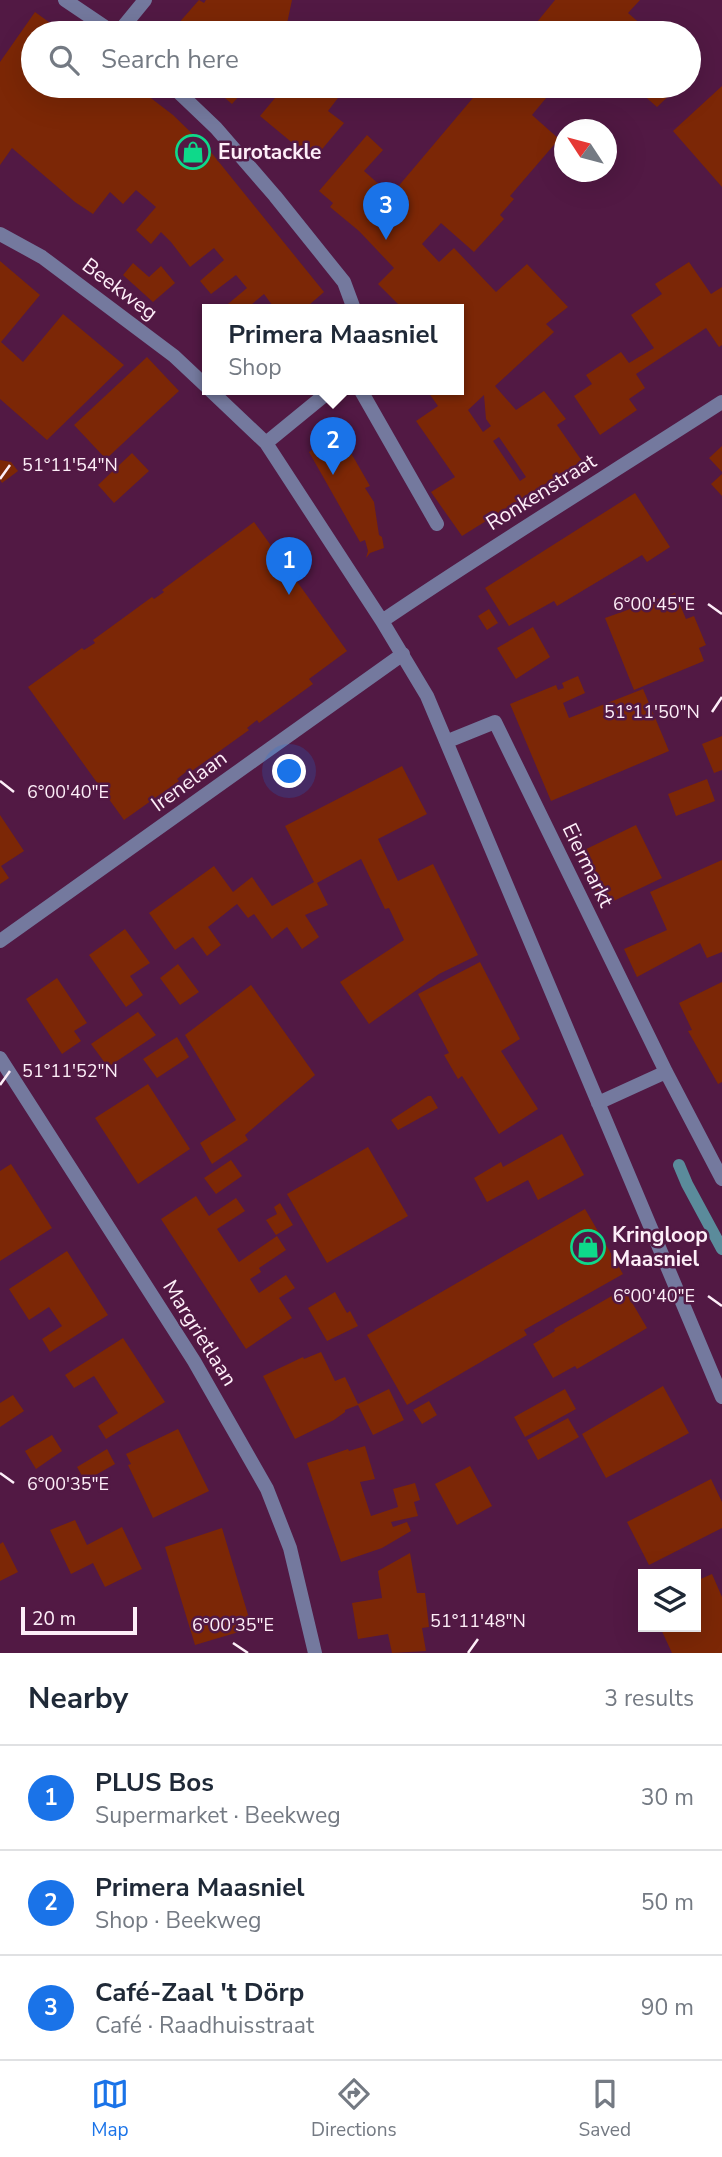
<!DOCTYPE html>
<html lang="en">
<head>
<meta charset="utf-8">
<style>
	body { margin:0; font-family:"Nunito Sans",sans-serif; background:#f2f2f3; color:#1f2937 }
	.controls { position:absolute; right:21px; bottom:21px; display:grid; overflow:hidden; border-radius:0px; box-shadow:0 7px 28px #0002 }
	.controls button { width:63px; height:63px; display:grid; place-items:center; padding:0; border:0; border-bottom:2px solid #e0e1e3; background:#fff; color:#1f2937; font:35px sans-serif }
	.compass { position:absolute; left:554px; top:119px; width:63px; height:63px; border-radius:50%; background:#fff; box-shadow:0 7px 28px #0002; rotate:306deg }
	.scale { position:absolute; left:21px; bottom:18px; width:116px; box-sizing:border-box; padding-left:7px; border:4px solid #fdeef8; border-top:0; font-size:19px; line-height:24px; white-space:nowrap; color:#fdeef8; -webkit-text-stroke:5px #521944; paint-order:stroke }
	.you { position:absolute; left:290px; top:772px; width:24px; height:24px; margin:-18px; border:5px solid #fff; border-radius:50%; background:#1a73e8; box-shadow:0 0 0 10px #1a73e833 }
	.badge { display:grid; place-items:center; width:46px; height:46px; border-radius:50%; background:#1a73e8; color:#fff; font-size:23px; font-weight:700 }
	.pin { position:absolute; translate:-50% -58px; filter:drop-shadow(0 2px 4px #0008) }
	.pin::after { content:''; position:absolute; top:37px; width:24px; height:21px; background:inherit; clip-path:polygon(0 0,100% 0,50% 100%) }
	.popup { position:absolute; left:202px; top:304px; width:262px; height:91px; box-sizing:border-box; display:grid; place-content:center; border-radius:0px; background:#fff; filter:drop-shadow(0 2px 5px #0005); font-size:23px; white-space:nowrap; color:#747a83 }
	.popup b { font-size:26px; color:#1f2937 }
	.popup::after { content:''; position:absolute; left:50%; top:100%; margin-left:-14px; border:14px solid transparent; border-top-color:#fff }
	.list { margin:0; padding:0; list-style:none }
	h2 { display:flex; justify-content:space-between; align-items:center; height:91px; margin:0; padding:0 28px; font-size:30px }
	h2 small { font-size:23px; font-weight:400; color:#747a83 }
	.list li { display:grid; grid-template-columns:46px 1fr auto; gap:21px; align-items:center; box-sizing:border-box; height:105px; padding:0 28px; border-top:2px solid #e0e1e3 }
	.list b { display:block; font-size:26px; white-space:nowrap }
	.list p { margin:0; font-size:23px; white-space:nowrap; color:#747a83 }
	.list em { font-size:23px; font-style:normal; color:#747a83 }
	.icon { flex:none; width:38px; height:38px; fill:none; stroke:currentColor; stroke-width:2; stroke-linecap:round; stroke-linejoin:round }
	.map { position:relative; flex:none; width:722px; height:1653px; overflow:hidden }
	.search { position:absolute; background:#fff; box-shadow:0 7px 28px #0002; left:21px; right:21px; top:21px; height:77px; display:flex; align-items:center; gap:18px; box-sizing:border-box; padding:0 24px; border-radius:38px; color:#747a83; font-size:26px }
	.sheet { height:406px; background:#fff }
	nav { display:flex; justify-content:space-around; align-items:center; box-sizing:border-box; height:98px; border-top:2px solid #e0e1e3; background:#fff; font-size:19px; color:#747a83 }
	nav a { display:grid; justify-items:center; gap:4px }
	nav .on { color:#1a73e8 }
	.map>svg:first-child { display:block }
</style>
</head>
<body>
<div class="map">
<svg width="722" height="1653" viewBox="0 0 722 1653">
	<rect width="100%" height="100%" fill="#521944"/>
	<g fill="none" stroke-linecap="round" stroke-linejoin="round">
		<path stroke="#5b8b9b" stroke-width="12" d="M679 1165 687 1184 722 1249"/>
	</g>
	<path fill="#7c2706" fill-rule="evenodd" d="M199 0 204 3 206 0H292L285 33H170Z
		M555 0H640L628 13 651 33H528Z
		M35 12 64 33H33V86H135L173 115 210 151 324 292 309 305 312 309H275L264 294 246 309H222L247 288 236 275 211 294 200 281 224 260 214 248 190 267 171 242 161 232 151 244 136 230 156 207 136 190 123 204 110 192 93 214 75 202 12 148 0 165V62Z
		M211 86H248L232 104Z
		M285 86H298L305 92 309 86H347L328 111 344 123 313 160 260 116Z
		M483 86H556L532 115 559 139 510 196 514 199 500 215 504 219 474 252 441 223 422 244 439 262 454 248 496 292 527 264 568 307 546 324 554 332 495 386 516 410 544 391 566 419 557 425 582 461 462 536 431 492 455 477 416 421 438 406 426 389H459V309H403L378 284 394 268 359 231 330 207 333 203 319 191 367 135 383 150 364 171 391 195ZM484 395 486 419 491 426 483 432 468 410ZM499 437 526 477 520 481 493 441Z
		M633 86H679L657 107Z
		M722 86V187L673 131Z
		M0 261 40 295 1 342 23 362 63 314 124 365 47 440 0 399Z
		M689 262 711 294 722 287V345L719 347 706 328 636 374 645 388 629 399 637 410 600 435 574 396 592 384 586 375 621 352 629 363 654 348 631 315 662 294 655 284Z
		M133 263 149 277 161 266 175 283 153 302 123 275Z
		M147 357 179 391 106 459 74 425Z
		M339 432 370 486 365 488 374 502 379 535 382 537 384 548 370 553 366 558 368 551 365 540 360 542 309 452Z
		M722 446V472L709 458Z
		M132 453 149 471 114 503 98 485Z
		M0 460 11 462 18 471 2 483 0 480Z
		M722 474V496L711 484Z
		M635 493 670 547 647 562 642 555 557 606 554 601 509 626 485 588Z
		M254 522 347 651 309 679 313 684 259 723 257 720 247 728 249 730 189 773 187 771 177 779 179 781 124 820 28 687 82 648 84 650 95 643 93 640 152 597 154 599 164 592 162 590Z
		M675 593 686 619 694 616 706 645 699 648 704 661 634 690 605 618Z
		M489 609 498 623 487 630 478 616Z
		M533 627 550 657 516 679 497 648Z
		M578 676 585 693 563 703 569 718 643 689 669 751 551 801 510 704 556 685 558 690 564 688 562 683Z
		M722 736V770L714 773 702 744Z
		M402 766 427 814 378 839 398 881 433 864 478 955 439 974 369 1024 340 982 404 940 389 908 385 909 361 859 317 883 328 905 305 915 319 937 302 949 287 927 272 939 254 914 248 918 237 904 208 927 221 945 207 956 193 937 175 950 149 913 214 866 233 892 252 877 272 906 314 882 285 826Z
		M707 779 715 801 676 816 668 794Z
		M0 815 24 851 1 866 9 878 0 884Z
		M636 825 662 878 603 906 578 853Z
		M722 860V952L707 958 700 943 637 977 624 949 667 930 650 892Z
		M125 929 150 963 130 976 143 995 126 1007 89 955Z
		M480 962 520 1039 501 1051 538 1109 499 1134 462 1076 458 1079 444 1055 449 1053 418 994Z
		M178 964 199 992 180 1005 160 978Z
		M57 978 87 1023 74 1031 81 1041 62 1054 26 999Z
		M722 982V1082L718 1084 688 1031 692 1030 679 1003Z
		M251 985 315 1075 245 1135 248 1140 212 1164 200 1143 236 1120 185 1035Z
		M138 1012 156 1035 108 1067 91 1044Z
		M177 1037 189 1057 157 1078 143 1059Z
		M148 1084 190 1149 138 1184 95 1118Z
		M428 1096H431L438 1108 398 1130 391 1120Z
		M562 1134 584 1175 538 1200 528 1180 487 1202 474 1178 501 1162 503 1167Z
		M368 1147 408 1216 327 1263 287 1194Z
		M231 1160 242 1176 216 1194 204 1178Z
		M11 1164 52 1228 0 1261V1171Z
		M196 1196 209 1216 236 1198 245 1211 217 1229 239 1262 277 1236 286 1250 259 1268 261 1272 250 1279 259 1293 286 1275 295 1288 279 1298 292 1318 246 1349 161 1219Z
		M280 1203 293 1225 276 1235 266 1220 277 1214 274 1207Z
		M585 1209 623 1274 524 1330 527 1335 407 1405 367 1335Z
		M67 1251 108 1315 50 1352 42 1339 62 1326 49 1307 29 1320 9 1289Z
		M624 1289 647 1328 577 1369 575 1366 553 1378 533 1344 555 1331 554 1329Z
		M335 1292 347 1313 350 1311 358 1326 327 1341 308 1308Z
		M123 1338 165 1402 106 1439 98 1426 118 1413 94 1376 74 1388 65 1375Z
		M321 1352 335 1381 345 1377 358 1404 389 1389 404 1420 373 1435 358 1405 345 1410V1412L334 1420 295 1439 263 1376 303 1357 304 1359Z
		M663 1386 689 1433 606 1478 582 1434Z
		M565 1389 576 1409 525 1437 514 1417Z
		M13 1395 24 1411 0 1427V1403Z
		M429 1401 437 1415 422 1424 413 1410Z
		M568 1418 579 1437 538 1460 527 1440Z
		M178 1429 209 1491 153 1518 128 1465 131 1464 126 1454Z
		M52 1435 62 1451 36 1469 25 1451Z
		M365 1446 375 1479 360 1482 371 1516 398 1507 393 1489 415 1483 420 1500 414 1502 418 1516 391 1522 393 1527 407 1522 411 1531 382 1548 341 1562 307 1463 348 1449 349 1451Z
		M107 1449 115 1464 85 1481 77 1467Z
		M470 1466 492 1506 457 1525 435 1484Z
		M711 1479 722 1502V1528L649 1565 627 1522Z
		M75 1520 87 1545 122 1527 142 1569 105 1587 93 1563 71 1574 50 1530Z
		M222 1528 252 1628 195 1645 165 1547Z
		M3 1542 18 1572 0 1581V1544Z
		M410 1553 417 1593H425L429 1627 422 1628 426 1651 392 1653 388 1634 358 1639 352 1603 382 1598 378 1571Z
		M712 1574 722 1597V1653H672L660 1627H696V1581Z"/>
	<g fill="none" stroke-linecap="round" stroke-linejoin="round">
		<path stroke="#74799e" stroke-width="14" d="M118 33 145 0
			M360 389 437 524"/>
		<path stroke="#74799e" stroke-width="14" d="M65 0 114 33
			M172 86 216 128 275 196 344 282 354 309
			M0 234 42 257 174 356 207 387
			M209 389 266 443 382 621 427 696 722 1397
			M266 443 332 389
			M382 621C494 545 609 475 722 402
			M448 741 495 722 666 1072 722 1179
			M0 941 403 654
			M0 1058 194 1361 267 1489 290 1548 315 1653
			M598 1103 666 1072"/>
	</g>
	<path fill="none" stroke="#fdeef8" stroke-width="2.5" d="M0 479 10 465M708 604 722 614M712 712 722 697M0 781 14 792M0 1085 10 1071M708 1296 722 1306M0 1473 14 1483M233 1643 248 1653M468 1653 478 1639"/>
	<defs>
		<g id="shop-ring" transform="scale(1.75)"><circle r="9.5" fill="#521944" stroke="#0ed98a" stroke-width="1.5"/><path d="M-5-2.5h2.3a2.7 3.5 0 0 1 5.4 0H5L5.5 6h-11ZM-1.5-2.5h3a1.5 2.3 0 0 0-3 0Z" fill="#0ed98a"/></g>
	</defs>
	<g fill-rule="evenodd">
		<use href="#shop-ring" x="193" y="152"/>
		<use href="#shop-ring" x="588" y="1247"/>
	</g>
	<g text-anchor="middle" stroke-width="5" stroke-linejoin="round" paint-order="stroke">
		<g font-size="21" font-weight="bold" fill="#fdeef8" stroke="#521944" text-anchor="start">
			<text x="218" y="159">Eurotackle</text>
			<text x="612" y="1242">Kringloop<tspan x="612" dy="24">Maasniel</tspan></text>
		</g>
		<g font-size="21" fill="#fdeef8" stroke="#521944">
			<text transform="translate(120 289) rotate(37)" y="7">Beekweg</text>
			<text transform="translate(541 492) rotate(-32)" y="7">Ronkenstraat</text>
			<text transform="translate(189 781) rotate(-36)" y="7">Irenelaan</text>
			<text transform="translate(588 865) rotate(64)" y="7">Eiermarkt</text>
			<text transform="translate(200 1333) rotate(58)" y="7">Margrietlaan</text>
		</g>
	</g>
	<g font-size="18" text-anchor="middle" fill="#fdeef8" stroke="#521944" stroke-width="5" stroke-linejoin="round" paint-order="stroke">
		<text x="70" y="471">51°11'54"N</text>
		<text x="654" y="610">6°00'45"E</text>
		<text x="652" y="718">51°11'50"N</text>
		<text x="68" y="798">6°00'40"E</text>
		<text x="70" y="1077">51°11'52"N</text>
		<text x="654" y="1302">6°00'40"E</text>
		<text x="68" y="1490">6°00'35"E</text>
		<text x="478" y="1627">51°11'48"N</text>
		<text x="233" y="1631">6°00'35"E</text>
	</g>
</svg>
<div class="controls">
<button><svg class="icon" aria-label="layers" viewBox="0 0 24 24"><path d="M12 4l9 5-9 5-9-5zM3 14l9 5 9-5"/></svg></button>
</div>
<svg class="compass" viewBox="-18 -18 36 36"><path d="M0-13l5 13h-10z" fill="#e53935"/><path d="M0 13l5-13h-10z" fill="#747a83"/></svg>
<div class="scale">20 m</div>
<div class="you"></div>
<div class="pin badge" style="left:289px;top:595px">1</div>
<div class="pin badge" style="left:333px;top:475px">2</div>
<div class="popup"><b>Primera Maasniel</b>Shop</div>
<div class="pin badge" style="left:386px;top:240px">3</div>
<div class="search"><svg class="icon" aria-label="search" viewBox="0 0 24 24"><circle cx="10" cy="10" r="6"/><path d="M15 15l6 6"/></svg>Search here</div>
</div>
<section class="sheet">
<h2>Nearby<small>3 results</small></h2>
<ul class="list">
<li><span class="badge">1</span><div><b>PLUS Bos</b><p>Supermarket · Beekweg</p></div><em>30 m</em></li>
<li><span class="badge">2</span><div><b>Primera Maasniel</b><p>Shop · Beekweg</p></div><em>50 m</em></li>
<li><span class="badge">3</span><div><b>Café-Zaal 't Dörp</b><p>Café · Raadhuisstraat</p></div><em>90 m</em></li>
</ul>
</section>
<nav>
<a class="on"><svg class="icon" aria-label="map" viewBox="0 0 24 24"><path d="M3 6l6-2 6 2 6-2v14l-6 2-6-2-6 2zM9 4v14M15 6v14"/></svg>Map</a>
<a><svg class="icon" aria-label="directions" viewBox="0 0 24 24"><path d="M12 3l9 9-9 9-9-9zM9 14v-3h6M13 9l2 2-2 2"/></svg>Directions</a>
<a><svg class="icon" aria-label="saved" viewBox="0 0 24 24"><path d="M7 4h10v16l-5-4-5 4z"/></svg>Saved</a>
</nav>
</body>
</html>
